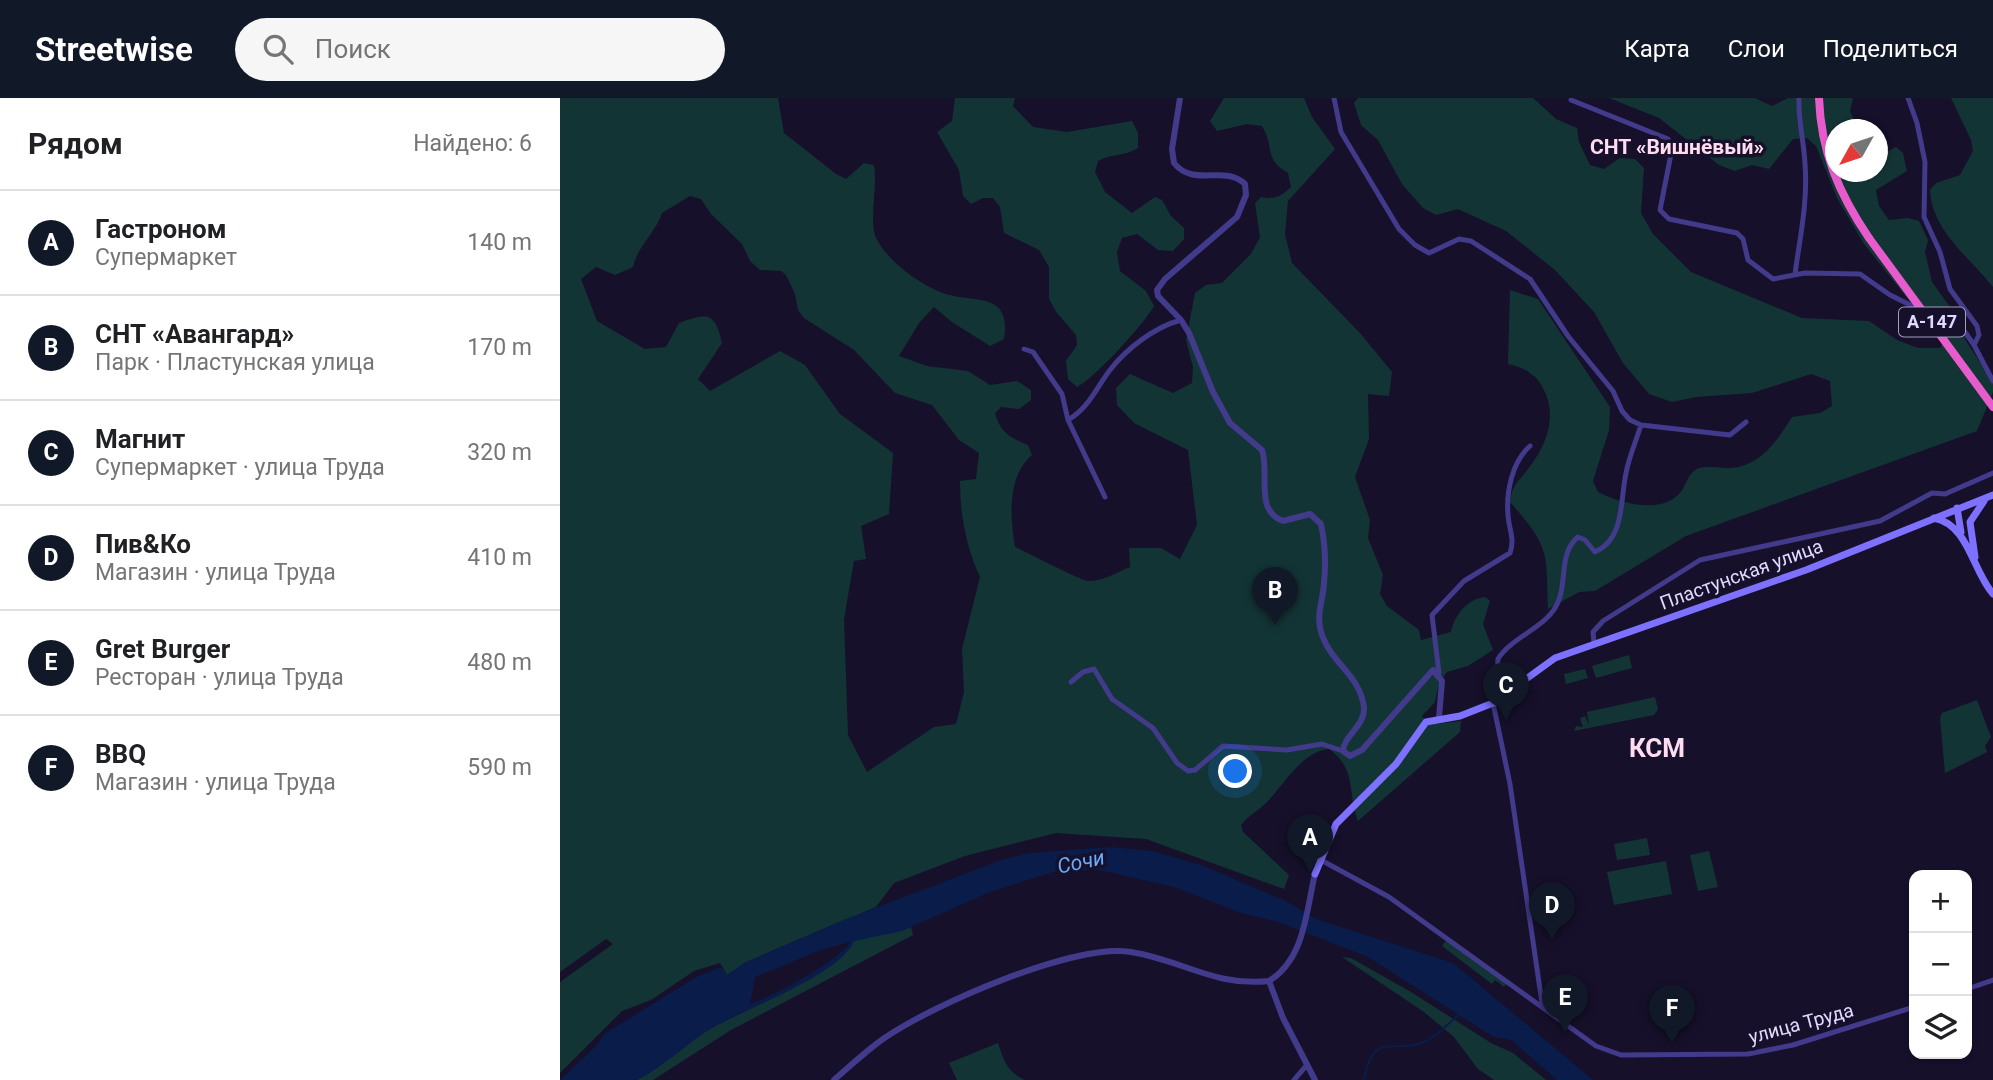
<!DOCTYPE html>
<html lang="ru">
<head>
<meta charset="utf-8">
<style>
	body { margin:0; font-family:Roboto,sans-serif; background:#f6f6f6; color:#202124 }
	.controls { position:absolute; right:21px; bottom:21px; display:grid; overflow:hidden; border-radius:14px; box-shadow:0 2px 5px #0004 }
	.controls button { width:63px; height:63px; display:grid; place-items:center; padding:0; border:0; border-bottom:2px solid #e0e0e0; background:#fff; color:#202124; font:35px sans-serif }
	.compass { position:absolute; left:1265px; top:21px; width:63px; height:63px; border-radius:50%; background:#fff; box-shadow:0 2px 5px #0004; rotate:230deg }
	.you { position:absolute; left:676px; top:674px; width:24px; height:24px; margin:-18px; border:5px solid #fff; border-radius:50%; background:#1a73e8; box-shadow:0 0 0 10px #1a73e833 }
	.badge { display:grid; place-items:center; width:46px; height:46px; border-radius:50%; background:#111827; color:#fff; font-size:23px; font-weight:700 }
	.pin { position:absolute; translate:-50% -58px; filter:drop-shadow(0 2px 4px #0008) }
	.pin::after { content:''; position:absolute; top:37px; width:24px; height:21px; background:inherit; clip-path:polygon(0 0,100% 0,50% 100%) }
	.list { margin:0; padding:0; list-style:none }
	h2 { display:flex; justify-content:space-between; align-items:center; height:91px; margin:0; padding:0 28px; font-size:30px }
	h2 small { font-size:23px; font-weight:400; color:#757577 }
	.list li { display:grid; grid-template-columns:46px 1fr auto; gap:21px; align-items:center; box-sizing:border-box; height:105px; padding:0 28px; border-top:2px solid #e0e0e0 }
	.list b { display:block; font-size:26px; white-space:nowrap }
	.list p { margin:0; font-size:23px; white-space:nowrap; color:#757577 }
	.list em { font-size:23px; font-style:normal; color:#757577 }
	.icon { flex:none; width:38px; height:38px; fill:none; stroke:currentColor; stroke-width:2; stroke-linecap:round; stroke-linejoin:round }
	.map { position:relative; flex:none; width:1433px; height:982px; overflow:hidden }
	header { display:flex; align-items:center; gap:42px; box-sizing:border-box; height:98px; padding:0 35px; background:#111827; color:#fff }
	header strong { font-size:33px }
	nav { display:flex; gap:38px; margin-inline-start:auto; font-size:24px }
	.search { width:490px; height:63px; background:#f6f6f6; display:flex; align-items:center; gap:18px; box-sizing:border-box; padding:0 24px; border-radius:38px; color:#757577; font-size:26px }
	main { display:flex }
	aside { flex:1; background:#fff }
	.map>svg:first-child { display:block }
</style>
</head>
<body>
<header>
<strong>Streetwise</strong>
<div class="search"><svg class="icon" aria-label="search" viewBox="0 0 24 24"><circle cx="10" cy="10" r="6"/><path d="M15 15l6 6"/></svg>Поиск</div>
<nav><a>Карта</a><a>Слои</a><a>Поделиться</a></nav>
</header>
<main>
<aside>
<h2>Рядом<small>Найдено: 6</small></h2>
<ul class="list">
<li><span class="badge">A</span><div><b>Гастроном</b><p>Супермаркет</p></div><em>140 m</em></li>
<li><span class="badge">B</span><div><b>СНТ «Авангард»</b><p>Парк · Пластунская улица</p></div><em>170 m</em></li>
<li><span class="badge">C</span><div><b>Магнит</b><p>Супермаркет · улица Труда</p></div><em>320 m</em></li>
<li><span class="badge">D</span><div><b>Пив&amp;Ко</b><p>Магазин · улица Труда</p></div><em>410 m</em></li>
<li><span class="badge">E</span><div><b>Gret Burger</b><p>Ресторан · улица Труда</p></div><em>480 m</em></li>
<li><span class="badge">F</span><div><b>BBQ</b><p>Магазин · улица Труда</p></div><em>590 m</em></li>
</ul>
</aside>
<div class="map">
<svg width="1433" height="982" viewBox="0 0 1433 982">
	<rect width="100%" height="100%" fill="#16102b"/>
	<path fill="#133435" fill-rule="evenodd" d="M0 0H218L224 35 276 76 286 81 304 65 314 67C318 88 308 125 317 142 330 165 359 186 383 195 413 206 452 192 444 241L430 248 392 224 374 209 359 225 339 258 367 268 408 273 430 287 457 283 471 292V302L459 311 441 309 435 315C440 334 450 340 468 347L472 357C447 378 450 419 455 449 467 454 521 483 529 483 543 483 556 475 570 469L569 450H601L620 461 637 427 628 352 574 325 557 307 556 290 570 276 613 295 632 285 633 269 626 242 635 195 646 187 662 185 691 156 700 139 695 105 701 99C715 102 721 98 731 89L728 75C703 61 715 49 702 28L687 26 657 33 650 23 664 0H744L752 19 775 51 728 103 725 136 732 165 800 235 832 274 829 298 808 296 809 341 795 379 810 422 808 440 823 477 820 496 827 508 859 532 861 542 891 534C894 518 907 501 925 499L930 503 923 526 933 552 908 568 887 574 879 585 875 604 862 618 868 627 901 623 900 634 798 723C787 693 797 671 769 651 742 653 724 687 706 705 698 713 689 717 681 727L683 734 729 777 724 791 586 741 496 735 405 758 334 785 316 809 186 864 167 877 160 865 134 873 91 902 62 913 0 975V884L53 846 46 841 0 874ZM130 98 141 101 151 116 182 146 190 163 200 172 221 173 226 177 235 196 238 212 244 220 294 252 335 295 372 307 399 342 419 355 416 381 400 383C400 416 406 449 420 479L402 551 404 594 396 626 374 629 307 674 288 637 284 521 294 463 306 461 301 428 329 416 333 355 280 316 245 267 220 253 150 293 138 281 162 245C155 213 147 215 119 225L106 249 85 251 37 223 21 181 36 169 55 177 73 169C78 147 95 136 102 115Z
		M395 0H455L453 8 473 29 507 34 572 23 578 35V50C564 59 552 55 538 63L535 74 545 94 572 115 595 99 602 102 611 118 624 130V141L613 153 598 152 577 136 562 140 557 154 560 173 586 193 594 208C585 225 533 282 517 289L508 281 506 263 517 247 516 237 497 215 489 201V169L479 152 444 135 440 109 433 100H423L411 106 403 98 399 72 377 34 392 23Z
		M798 0H973L996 21 1017 30 1019 44 1030 67 1044 71 1060 60 1075 61 1084 70 1081 115 1093 136 1131 174 1242 220 1309 223 1337 242 1358 250H1380L1383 245 1304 146 1277 100 1256 48 1247 40 1233 41 1209 71 1192 67 1175 73 1159 67 1099 20 1049 0H1195L1212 8 1228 0H1293L1290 13 1298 31 1276 32V74H1318V53L1322 51 1326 54 1336 49 1343 55 1347 73 1316 92 1319 108 1329 122 1348 120 1359 123 1368 142 1365 154 1372 184 1398 220 1406 243 1433 284V294L1417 333 1126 438 1035 493 1019 494 988 511C986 454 991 451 950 404 953 383 960 383 971 367 988 344 997 316 983 290 976 276 963 269 948 266L950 192 978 201 1050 309 1049 332 1033 383 1038 394C1060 405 1098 416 1118 397 1127 389 1126 377 1137 371 1145 367 1160 370 1169 370 1200 369 1217 343 1232 319L1260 315 1272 308 1270 283 1251 276 1192 295 1136 299 1112 304 1089 296 1063 265 1034 214 995 172 946 133 898 111 876 117 863 110 842 86 818 42 801 27 794 5Z
		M1391 0H1433V189C1410 160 1372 133 1370 92L1376 85 1400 77 1413 53 1411 42Z
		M1069 557 1072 570 1036 580 1032 568Z
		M1025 571 1028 580 1006 586 1004 576Z
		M1095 599 1098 611 1094 617 1014 633 1016 628 1023 629 1020 620 1025 618 1029 627 1027 614Z
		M1417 602 1431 639 1425 648 1427 654 1385 675 1380 620 1382 615Z
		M1087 740 1090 757 1057 762 1054 746Z
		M1149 753 1158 789 1138 793 1130 757Z
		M1106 763 1112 796 1054 807 1047 774Z
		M351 829 353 837 171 932 93 982H77C99 966 120 949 143 935 176 914 280 877 293 843Z
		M887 841 947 885 944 889 935 882 932 886 882 848Z
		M782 859 791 860 851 894 931 945 953 955 986 982H934L918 971 894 939 864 914Z
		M438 945C444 963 447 974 465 982H397L389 965Z"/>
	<path fill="#091c4a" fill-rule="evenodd" d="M551 749 593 753 644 768 728 804 756 821 893 865 1033 982H997L951 942 932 938 808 859 718 824 681 815 614 789 539 772 497 773 430 794 342 833 294 843C279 880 174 913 141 937 128 946 88 980 75 982 52 982 24 982 0 982L37 947 44 936 138 878 161 869 167 877 186 864 281 823 441 762 469 755ZM290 844C282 861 210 900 190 906L195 879 261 852Z"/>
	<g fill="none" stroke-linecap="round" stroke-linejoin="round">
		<path stroke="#091c4a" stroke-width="2" d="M804 982C813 933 832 955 861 945 875 941 888 925 901 915"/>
		<path stroke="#423a8b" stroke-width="5" d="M774 0 781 34 839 131 855 147 869 155 899 141 911 143 970 181 1008 238 1053 293 1062 313 1070 322 1081 327 1170 337 1186 324
			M1348 0 1357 25 1365 64 1364 119 1380 154 1390 191 1417 228 1419 237 1414 247 1433 283
			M1011 2 1108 41 1112 51 1100 112 1109 121 1177 135 1183 141 1188 162 1213 181 1245 175 1300 176 1330 197 1405 234 1414 247
			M1235 176C1240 139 1248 103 1245 66 1244 43 1238 23 1239 0
			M464 251 473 254 502 296 508 322 545 399
			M508 322C529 310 536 290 550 272 567 250 595 229 621 222
			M1034 545 1033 534 1043 523 1140 462 1320 423 1372 395 1385 396 1433 375
			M879 575 872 517 904 483 950 455C955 440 949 432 948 417 946 394 952 364 970 348
			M511 584 523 574 534 571 552 601 593 630 617 665 628 673 635 672 663 648 727 652 762 646 783 653
			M947 596 937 578 938 561C951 540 982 531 995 510 1009 488 997 456 1018 439L1025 442 1035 454C1065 441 1060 402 1066 375 1069 359 1076 343 1081 327
			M933 605 950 686 982 905
			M759 761 829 799 1036 948 1061 957 1188 956 1233 947 1354 909
			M1407 891 1433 882
			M734 982 746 968"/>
		<path stroke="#423a8b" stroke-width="6" d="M620 0 612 51 614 65C634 90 664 66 685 86L686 97 677 119 605 181 597 192 598 198 621 222 629 235 653 294 670 325 702 352C710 374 694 413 723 423L750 416 761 426C765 445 766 466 764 485 763 504 755 518 762 537 772 566 801 578 804 610 805 628 784 637 783 653L790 658 802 652 873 572 882 583 879 620
			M709 883 723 920 755 982
			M274 982C290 968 306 953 323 941 372 907 513 845 571 854 622 862 655 889 709 883 745 861 746 813 755 776"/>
		<path stroke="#7e71ff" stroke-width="7" d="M1397 410 1401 434
			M1374 420C1409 427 1412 472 1433 496
			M1415 459 1410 424 1424 403
			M755 776 776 726 836 666 866 624 900 618 933 605 995 560 1246 472 1433 397"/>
		<path stroke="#e75bcd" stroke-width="8" d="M1259 0C1261 54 1279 96 1309 140"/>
		<path stroke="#e75bcd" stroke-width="8" d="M1309 140 1433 309"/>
	</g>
	<g text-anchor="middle" stroke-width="7" stroke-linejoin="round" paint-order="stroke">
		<rect fill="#16102b" stroke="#a39dbf" stroke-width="2" x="1339" y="209.5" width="66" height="29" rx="5"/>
		<g font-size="18" font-weight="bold" fill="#e0daff">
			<text x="1372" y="230">А-147</text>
		</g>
		<g font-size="19" fill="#e0daff" stroke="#16102b">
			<text transform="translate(1181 476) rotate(-20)" y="7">Пластунская улица</text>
			<text transform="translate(1241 925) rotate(-15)" y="7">улица Труда</text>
		</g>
		<g font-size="21" font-weight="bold" fill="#ffdcf0" stroke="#16102b">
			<text x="1117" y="56">СНТ «Вишнёвый»</text>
		</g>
		<g font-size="21" font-style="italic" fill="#68aeff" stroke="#16102b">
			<text transform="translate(521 764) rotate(-12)" y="7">Сочи</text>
		</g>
		<g font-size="26" font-weight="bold" fill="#ffdcf0" stroke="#16102b">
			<text x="1097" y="659">КСМ</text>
		</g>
	</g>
</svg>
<div class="controls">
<button>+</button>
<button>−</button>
<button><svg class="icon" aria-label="layers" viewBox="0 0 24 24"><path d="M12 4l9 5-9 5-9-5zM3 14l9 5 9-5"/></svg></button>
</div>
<svg class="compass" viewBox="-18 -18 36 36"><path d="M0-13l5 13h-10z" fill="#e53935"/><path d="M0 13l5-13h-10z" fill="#757577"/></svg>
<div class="you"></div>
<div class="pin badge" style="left:750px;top:774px">A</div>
<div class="pin badge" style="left:715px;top:527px">B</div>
<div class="pin badge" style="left:946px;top:622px">C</div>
<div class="pin badge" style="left:992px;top:842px">D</div>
<div class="pin badge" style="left:1005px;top:934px">E</div>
<div class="pin badge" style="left:1112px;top:945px">F</div>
</div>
</main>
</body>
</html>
